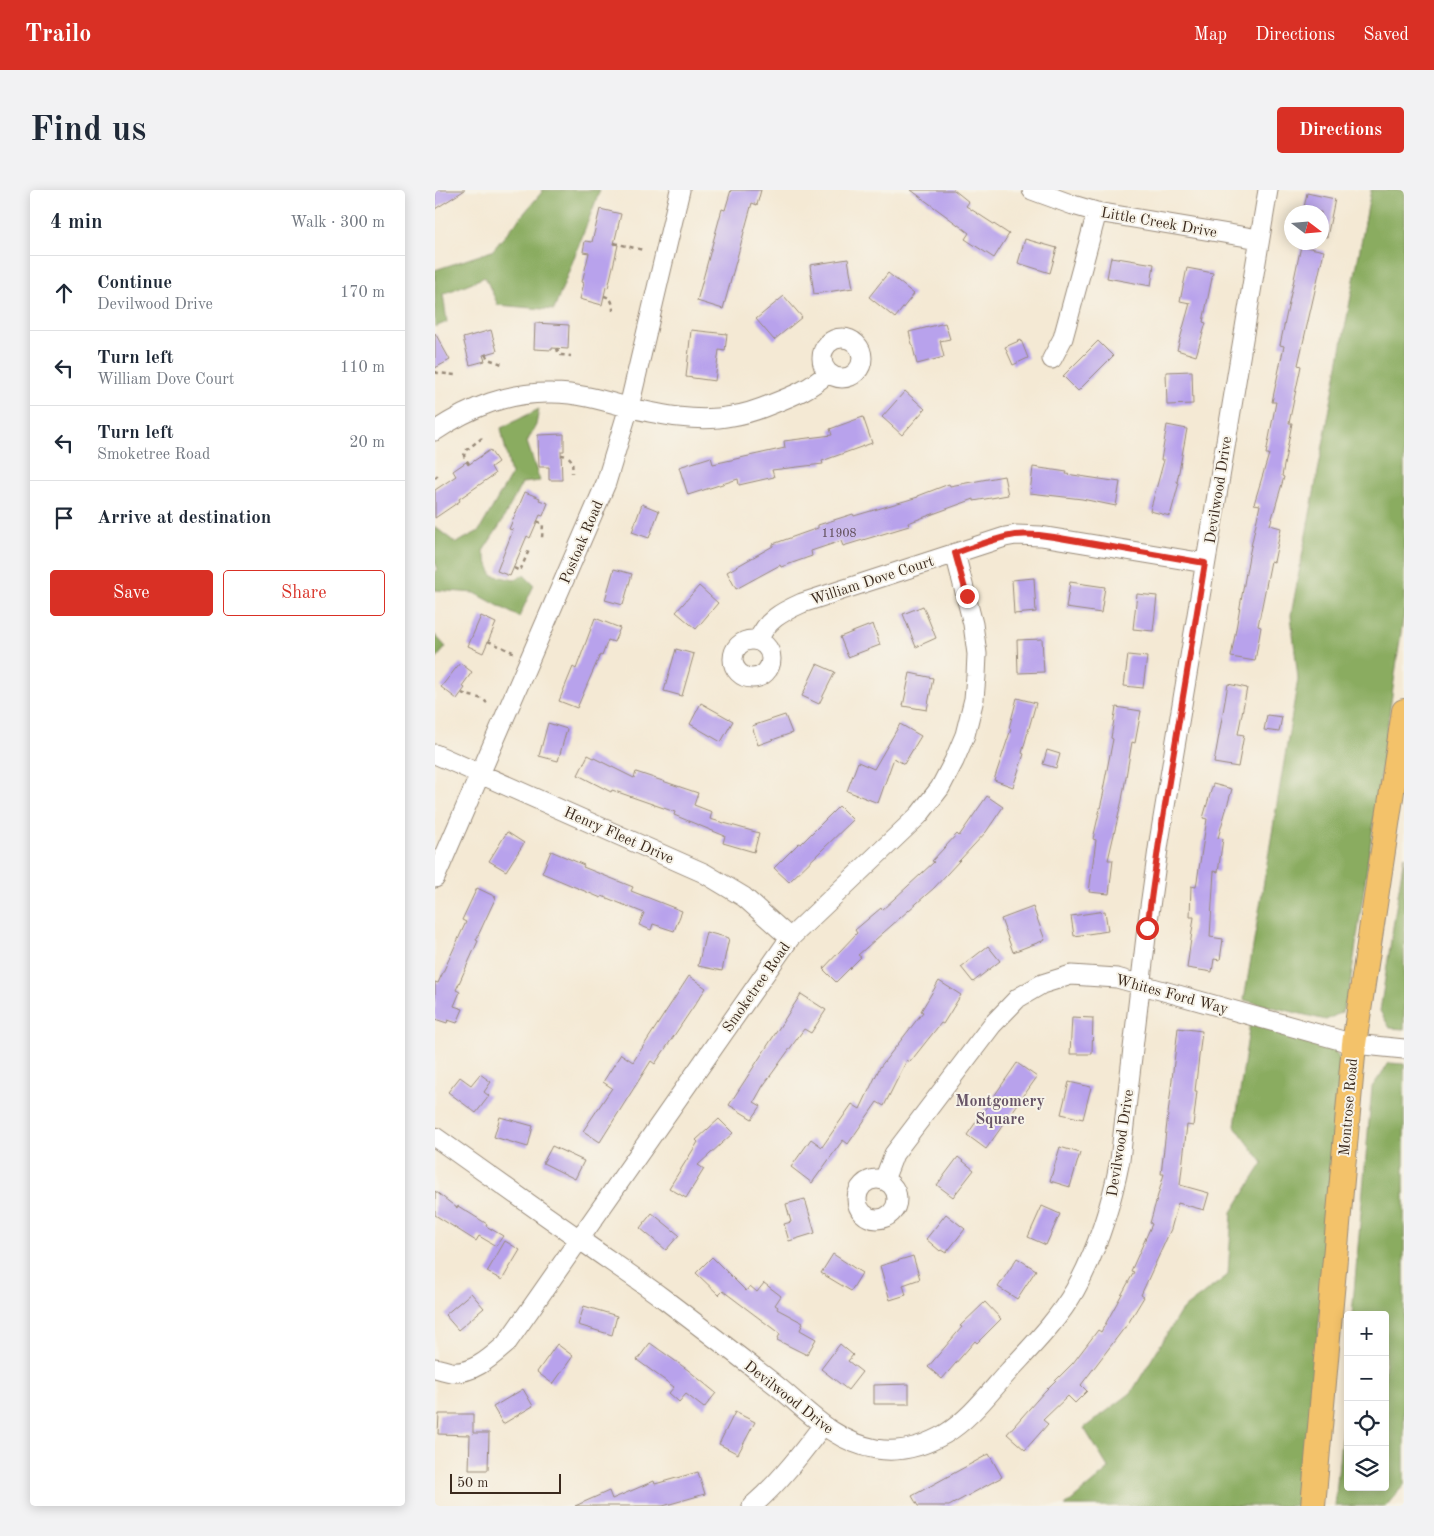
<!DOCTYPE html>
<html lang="en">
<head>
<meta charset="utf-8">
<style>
	body { margin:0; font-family:"Old Standard TT",serif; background:#f2f2f3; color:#1f2937 }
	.controls { position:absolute; right:15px; bottom:15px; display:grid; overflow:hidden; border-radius:5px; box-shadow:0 2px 12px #0003 }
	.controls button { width:45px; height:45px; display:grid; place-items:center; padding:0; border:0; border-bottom:1px solid #e0e1e3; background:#fff; color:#1f2937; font:25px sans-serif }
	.compass { position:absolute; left:849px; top:15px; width:45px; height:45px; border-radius:50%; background:#fff; box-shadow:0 2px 12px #0003; rotate:106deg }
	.scale { position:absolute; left:15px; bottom:12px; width:111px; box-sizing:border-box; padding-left:5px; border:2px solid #3b2a1e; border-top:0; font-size:14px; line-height:18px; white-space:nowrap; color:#3b2a1e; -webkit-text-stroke:4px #f7f3e8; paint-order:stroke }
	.stop { position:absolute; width:15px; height:15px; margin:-11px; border:4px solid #d93025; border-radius:50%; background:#fff }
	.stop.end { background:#d93025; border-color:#fff; box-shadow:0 1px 5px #0008 }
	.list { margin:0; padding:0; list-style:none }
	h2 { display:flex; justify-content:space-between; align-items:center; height:65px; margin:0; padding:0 20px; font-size:21px }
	h2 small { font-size:16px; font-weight:400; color:#747a83 }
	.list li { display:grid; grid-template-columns:32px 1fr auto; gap:15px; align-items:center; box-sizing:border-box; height:75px; padding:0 20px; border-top:1px solid #e0e1e3 }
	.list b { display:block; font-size:19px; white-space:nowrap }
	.list p { margin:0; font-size:16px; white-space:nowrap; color:#747a83 }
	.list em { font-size:16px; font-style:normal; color:#747a83 }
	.actions { display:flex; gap:10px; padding:15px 20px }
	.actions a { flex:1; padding:11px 0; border:1px solid #d93025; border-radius:5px; text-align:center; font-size:18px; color:#d93025 }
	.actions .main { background:#d93025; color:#fff }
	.icon { flex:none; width:28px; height:28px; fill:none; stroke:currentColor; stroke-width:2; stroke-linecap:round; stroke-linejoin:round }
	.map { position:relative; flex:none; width:969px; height:1316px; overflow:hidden; border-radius:5px }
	header { display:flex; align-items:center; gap:30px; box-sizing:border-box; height:70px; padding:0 25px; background:#d93025; color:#fff }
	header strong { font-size:24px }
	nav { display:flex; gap:28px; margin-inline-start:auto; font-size:18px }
	.intro { display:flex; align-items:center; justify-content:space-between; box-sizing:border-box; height:120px; padding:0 30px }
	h1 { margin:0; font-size:35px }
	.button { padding:12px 22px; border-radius:5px; background:#d93025; color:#fff; font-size:18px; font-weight:700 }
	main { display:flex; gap:30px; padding:0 30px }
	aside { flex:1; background:#fff; border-radius:5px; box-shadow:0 2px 12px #0003 }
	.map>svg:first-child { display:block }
</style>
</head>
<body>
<header>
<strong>Trailo</strong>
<nav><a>Map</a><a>Directions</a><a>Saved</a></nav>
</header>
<div class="intro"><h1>Find us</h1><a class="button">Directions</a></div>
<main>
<aside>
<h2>4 min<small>Walk · 300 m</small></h2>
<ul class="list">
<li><svg class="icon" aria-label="ahead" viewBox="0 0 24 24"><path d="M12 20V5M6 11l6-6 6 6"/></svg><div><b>Continue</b><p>Devilwood Drive</p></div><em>170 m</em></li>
<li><svg class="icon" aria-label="left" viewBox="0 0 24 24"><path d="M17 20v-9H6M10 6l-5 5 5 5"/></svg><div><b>Turn left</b><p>William Dove Court</p></div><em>110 m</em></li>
<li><svg class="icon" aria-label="left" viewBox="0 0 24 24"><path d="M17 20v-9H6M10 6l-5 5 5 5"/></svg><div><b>Turn left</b><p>Smoketree Road</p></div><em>20 m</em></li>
<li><svg class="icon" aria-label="arrive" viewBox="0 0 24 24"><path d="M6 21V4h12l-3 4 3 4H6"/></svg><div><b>Arrive at destination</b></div></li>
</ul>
<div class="actions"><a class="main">Save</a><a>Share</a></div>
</aside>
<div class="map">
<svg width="969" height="1316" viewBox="0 0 969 1316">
	<rect width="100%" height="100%" fill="#f7f3e8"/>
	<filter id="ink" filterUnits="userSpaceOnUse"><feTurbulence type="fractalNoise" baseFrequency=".02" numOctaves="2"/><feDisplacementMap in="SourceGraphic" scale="10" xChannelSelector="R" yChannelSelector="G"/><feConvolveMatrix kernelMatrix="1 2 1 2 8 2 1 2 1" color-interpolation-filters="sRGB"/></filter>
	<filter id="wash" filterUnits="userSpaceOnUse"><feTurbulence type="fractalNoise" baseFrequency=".0096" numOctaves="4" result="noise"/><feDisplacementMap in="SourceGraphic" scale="20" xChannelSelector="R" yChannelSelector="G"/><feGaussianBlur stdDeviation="1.12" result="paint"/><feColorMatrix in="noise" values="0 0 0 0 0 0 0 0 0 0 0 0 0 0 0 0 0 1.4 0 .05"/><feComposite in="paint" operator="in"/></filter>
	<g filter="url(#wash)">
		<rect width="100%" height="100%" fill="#f4e9d4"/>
		<path fill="#8aac61" stroke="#626b40" d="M106 0H165L119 120 63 115 50 87 8 104 12 132 0 137V80L57 61 107 2Z
			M936 0H969V422L914 803 907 822 891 830 809 810 863 489 856 425Z
			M104 219 101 235 92 252 105 291 87 293 65 335 48 361 57 385 79 390 89 385 99 395 84 427 40 403 0 400V381L3 379 0 372V337L21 353 44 341 76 285 66 238Z
			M0 445 11 457 0 470Z
			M969 666V839L955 838 945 821Z
			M815 832 898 857 908 875 867 1316H630L674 1279 649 1238 696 1203 746 1121 793 1085 797 1022 828 973 800 936Z
			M954 873 969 874V1295L951 1316H900L913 1175V1297H950V1125H917L937 897Z"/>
		<g id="blocks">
			<path fill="#b8a2ec" d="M0 0H30L0 19Z
				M296 0H326L322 15 317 13 288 119 262 111 287 19 290 20Z
				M476 0H519L534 12 531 16 574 44 559 68 530 49 534 43Z
				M872 3 900 9 892 47 886 46V22H868Z
				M165 19 186 24 179 54 183 55 173 98 171 97 167 115 145 109 149 93 147 92 154 63 148 62 150 51 157 52Z
				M590 49 622 58 615 83 583 73Z
				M866 56 889 61 863 175 866 176 854 233H857L847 286 849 287 835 335 846 338 839 372 836 371 823 436 826 437 820 471 796 467 814 366 825 315 819 314 834 264H831L841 212H837L849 156 845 155Z
				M676 67 719 74 716 96 672 88Z
				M413 69 418 98 379 104 375 75Z
				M752 78 778 83 768 132 771 133 761 166 742 160 755 113 745 111Z
				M453 83 479 104 460 128 434 107Z
				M349 106 367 127 339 150 321 129Z
				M100 133 134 135 133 159 117 158V160L99 159Z
				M510 133 515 149 505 151 509 167 482 174 474 142Z
				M56 140 62 161 48 165 50 171 35 175 28 148Z
				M256 140 292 144 290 161 284 160 280 191 251 187Z
				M0 143 15 170 0 178Z
				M586 150 593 168 578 175 570 157Z
				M663 151 678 166 643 201 628 186Z
				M757 181 758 214 732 215 731 182Z
				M470 201 490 219 467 245 447 227Z
				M428 227 437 253 387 271 388 274 337 280 339 287 304 295 303 289 253 305 244 277 276 267 278 274 350 258 349 251 397 245 395 239Z
				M732 235 752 239 742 292 744 293 735 326 715 321 729 270H726Z
				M129 244V261H126L127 290H114V277H104L103 245Z
				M55 260 63 272 56 277 60 284 24 309 25 311 0 328V300L21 286 18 281 31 272 33 275Z
				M598 277 632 282 631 284 685 292 681 316 647 309 595 303Z
				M569 286 573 305 539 311V309L473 333 474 336 408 356 406 351 376 361 377 366 346 377 345 375 301 399 292 382 338 356V354L383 338V335L418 324 419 326 483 307V306L514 294 515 296Z
				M90 302 105 308 104 310 113 313 108 326 105 325 95 348 92 346 75 386 62 381 78 340 74 339Z
				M207 314 224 321 214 348 197 342Z
				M179 379 197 384 188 415 170 410Z
				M599 388 601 422 579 424 577 390Z
				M635 392 670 397 666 423 631 418Z
				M264 396 283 413 261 439 241 422Z
				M702 404 722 406 718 441 698 439Z
				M488 416 501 448 481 457 468 424Z
				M46 426 61 433 48 463 33 456Z
				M160 428 185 438 179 452 173 450 167 466 165 465 142 518 124 511 138 477 141 479Z
				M438 434 445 455 413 467 405 447Z
				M607 449 609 482 583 483 582 450Z
				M241 459 259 464 247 506 229 501Z
				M693 465 712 467 708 498 689 496Z
				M25 473 37 482 27 496 30 498 22 509 6 497Z
				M382 474 400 482 384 514 367 506Z
				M475 483 498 488 492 520 468 516Z
				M793 494 812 498 803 544 809 545 803 577 779 573Z
				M582 508 601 513 587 563 589 564 578 597 559 590 576 539 574 538Z
				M266 513 298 531 286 552 255 534Z
				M681 517 706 521 700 553 697 552 687 610 673 670H678L674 704 654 702 661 650 658 649 669 601 668 600 678 549 676 548Z
				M350 525 357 543 323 555 317 536Z
				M832 525 847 527 844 542 829 540Z
				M113 533 132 539 123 571 104 566Z
				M465 534 486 546 469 574 459 568 443 613 412 601 423 572 439 579Z
				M612 560 625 564 621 578 608 574Z
				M153 565 199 588 201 582 263 603 259 615 277 622 275 629 324 643 319 662 288 653 290 646 239 625 240 622 177 600 176 602 143 585Z
				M778 594 797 599 783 648 788 649 783 682 779 681 775 747 788 749 785 770 779 769 777 782 752 778 759 727H755L756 696 761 697 772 629 768 628Z
				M552 606 568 617 551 642 499 698 423 765 426 767 401 792 388 779 422 743 420 740 446 718 447 720 499 672 497 671 522 644 524 646Z
				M404 616 418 630 354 692 339 678 364 653 366 654Z
				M72 642 89 653 71 681 54 671Z
				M116 661 149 675 148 677 198 697 196 701 247 721 239 741 218 734 216 740 204 735 209 723 167 706 166 708 107 683Z
				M42 698 61 707 41 750 43 751 21 800 25 802 19 816 28 819 22 833 13 830 12 833 0 829V792L3 793 31 732 27 730Z
				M598 717 610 750 578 762 566 729Z
				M670 721 673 741 639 746 636 726Z
				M271 742 294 748 287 781 263 776Z
				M553 756 565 771 538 792 526 777Z
				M254 786 271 798 220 874 216 871 165 952 148 941 177 898 168 892 186 864 198 872Z
				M504 791 526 805 508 834 506 833 475 872 472 870 449 916 442 912 413 954 408 950 377 993 356 977 376 949 387 957 417 914 425 919 445 877 488 822 486 821Z
				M366 804 391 820 376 843 369 839 328 896 319 912 326 916 317 929 294 915Z
				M637 827 658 828 657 864H635Z
				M743 838 767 841 760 901H762L758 936 752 935 745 995 774 1003 769 1020 743 1013 736 1039 706 1105 709 1107 691 1137H690L646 1195 652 1201 640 1213 633 1206 608 1230 613 1234 590 1260 572 1244 609 1202 638 1173 663 1140 666 1142 699 1082 696 1081 717 1034 715 1033 729 984H726Z
				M582 873 602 887 551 959 532 945Z
				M45 884 56 892 49 902 54 906 41 923 13 902 25 887 36 895Z
				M634 892 656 897 648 929 626 924Z
				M65 927 98 936 93 957 59 947Z
				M284 929 298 943 263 975 269 979 251 1008 234 998 263 952 261 950Z
				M117 956 149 971 140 989 108 973Z
				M625 957 645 963 635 997 615 991Z
				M523 967 539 980 518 1007 502 995Z
				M0 1001 22 1018 23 1016 52 1034 51 1036 68 1046 61 1056 44 1046 41 1051 0 1025Z
				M370 1009 380 1043 354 1051 349 1034 356 1032 351 1014Z
				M607 1016 625 1024 611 1055 593 1047Z
				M217 1023 244 1045 231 1060 205 1038Z
				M511 1024 530 1039 511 1063 506 1060 505 1061 491 1049Z
				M70 1051 85 1060 67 1090 52 1082Z
				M398 1064 427 1083 416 1101 386 1083Z
				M478 1066 485 1089 468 1095 471 1105 455 1110 445 1076Z
				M277 1067 311 1101 315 1096 322 1102 329 1093 346 1106 340 1115 343 1117 342 1119 368 1133 365 1140 381 1149 372 1165 342 1150 345 1144 288 1101 284 1105 261 1083Z
				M582 1068 601 1080 582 1109 563 1097Z
				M36 1103 49 1118 23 1140 10 1125Z
				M550 1112 566 1129 542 1153 540 1151 507 1189 493 1177 527 1137 525 1136Z
				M149 1116 182 1126 177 1145 143 1135Z
				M215 1153 253 1180 281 1203 269 1218 251 1204 244 1212 234 1203 239 1197 202 1170Z
				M122 1154 138 1166 118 1194 102 1182Z
				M405 1154 418 1165 413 1171 427 1182 413 1200 386 1179Z
				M474 1194V1214H439V1195Z
				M88 1199 98 1216 68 1234 58 1217Z
				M300 1222 320 1232 303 1264 284 1254Z
				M4 1224H38V1243H54L53 1280H34L35 1245 3 1244Z
				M554 1264 567 1287 514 1316H483L477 1306Z
				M263 1282 270 1304 228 1316H140L174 1301 177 1309 219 1291 220 1294Z"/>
		</g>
	</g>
	<g filter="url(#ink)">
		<use href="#blocks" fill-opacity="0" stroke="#988a79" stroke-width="1"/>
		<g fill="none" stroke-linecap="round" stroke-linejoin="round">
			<g stroke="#988a79" stroke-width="21">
				<path id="minor" d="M597 0 638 15 662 22 824 49
					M387 168a20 20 0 1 1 40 0a20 20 0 1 1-40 0Z
					M617 169 628 148 662 22
					M0 241C36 217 73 202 117 203 143 203 167 210 192 217 226 225 263 233 297 226 311 224 325 219 337 214 360 205 375 199 393 183
					M298 469a19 19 0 1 1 38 0a19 19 0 1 1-38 0Z
					M323 451C331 430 347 422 367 413L570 347 581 345 606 346 770 373
					M0 564 269 683 309 707 355 748
					M0 688 171 293 194 217 245 0
					M0 947C48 981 95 1015 144 1049 172 1069 201 1088 229 1109 267 1138 305 1167 342 1196 374 1222 398 1251 441 1259 465 1263 489 1256 510 1244 535 1229 554 1203 574 1181 597 1156 623 1130 640 1100 663 1059 676 1016 685 970L712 738 724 652 833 0
					M422 1009a20 20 0 1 1 40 0a20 20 0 1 1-40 0Z
					M449 990 459 964 557 835 583 808 607 794 636 785 682 788 919 854 969 859
					M0 1178C5 1179 11 1181 16 1182 38 1184 56 1167 71 1154L355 748 484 625 505 598 519 571 530 545 539 509 541 486 542 464 538 434 520 363
					M317 1316C344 1293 366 1264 388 1235"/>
			</g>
			<g stroke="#988a79" stroke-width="26">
				<path id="major" d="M878 1316 919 854 969 521"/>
			</g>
			<path stroke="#988a79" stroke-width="2.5" stroke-dasharray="4 4" stroke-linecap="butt" d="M179 53 208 60
				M169 106C177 108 178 113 178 121
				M122 158 123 162 126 165 136 166
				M50 164 53 169 70 175
				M0 182 3 183 20 185
				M126 265C138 266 138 273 137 283
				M34 274 29 266 30 261 47 248
				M0 288 5 283
				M102 331 108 334 107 348
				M79 378 85 381 94 360
				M53 451 80 463
				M27 503C36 508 44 505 52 513"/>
			<use href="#minor" stroke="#fff" stroke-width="19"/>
			<use href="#major" stroke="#f3c26a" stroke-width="24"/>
		</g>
	</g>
	<g fill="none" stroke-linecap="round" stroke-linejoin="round" filter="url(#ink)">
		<path stroke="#d93025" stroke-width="6" d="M532 406 520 363C539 357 560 348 580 345 593 344 606 345 619 347L770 373 724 652 712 738"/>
	</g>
	<g text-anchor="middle" stroke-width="4" stroke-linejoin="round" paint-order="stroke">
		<g font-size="12" fill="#5a4852">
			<text x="404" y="347">11908</text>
		</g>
		<g font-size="15" fill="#3b2a1e" stroke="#f7f3e8">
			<text transform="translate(724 32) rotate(10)" y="5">Little Creek Drive</text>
			<text transform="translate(783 300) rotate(-81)" y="5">Devilwood Drive</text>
			<text transform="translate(146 352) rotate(-67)" y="5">Postoak Road</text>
			<text transform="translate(437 390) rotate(-18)" y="5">William Dove Court</text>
			<text transform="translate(184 645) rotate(24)" y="5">Henry Fleet Drive</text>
			<text transform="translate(321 797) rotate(-55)" y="5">Smoketree Road</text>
			<text transform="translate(737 804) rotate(15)" y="5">Whites Ford Way</text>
			<text transform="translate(913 917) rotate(-85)" y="5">Montrose Road</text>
			<text transform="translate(685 953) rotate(-81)" y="5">Devilwood Drive</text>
			<text transform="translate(354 1207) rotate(38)" y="5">Devilwood Drive</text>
		</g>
		<g font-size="16" font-weight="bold" fill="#675466" stroke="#f7f3e8">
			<text x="565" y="916">Montgomery<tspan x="565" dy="18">Square</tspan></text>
		</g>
	</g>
</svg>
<div class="controls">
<button>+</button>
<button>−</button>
<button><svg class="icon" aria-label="locate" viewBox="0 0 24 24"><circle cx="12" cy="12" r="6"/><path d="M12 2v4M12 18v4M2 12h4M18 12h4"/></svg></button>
<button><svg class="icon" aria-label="layers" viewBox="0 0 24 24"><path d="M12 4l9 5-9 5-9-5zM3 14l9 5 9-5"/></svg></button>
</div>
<svg class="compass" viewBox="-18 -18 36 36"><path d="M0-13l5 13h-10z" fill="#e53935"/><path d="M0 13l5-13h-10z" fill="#747a83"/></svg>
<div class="scale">50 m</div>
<div class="stop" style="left:712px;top:738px"></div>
<div class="stop end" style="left:532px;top:406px"></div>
</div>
</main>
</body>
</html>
